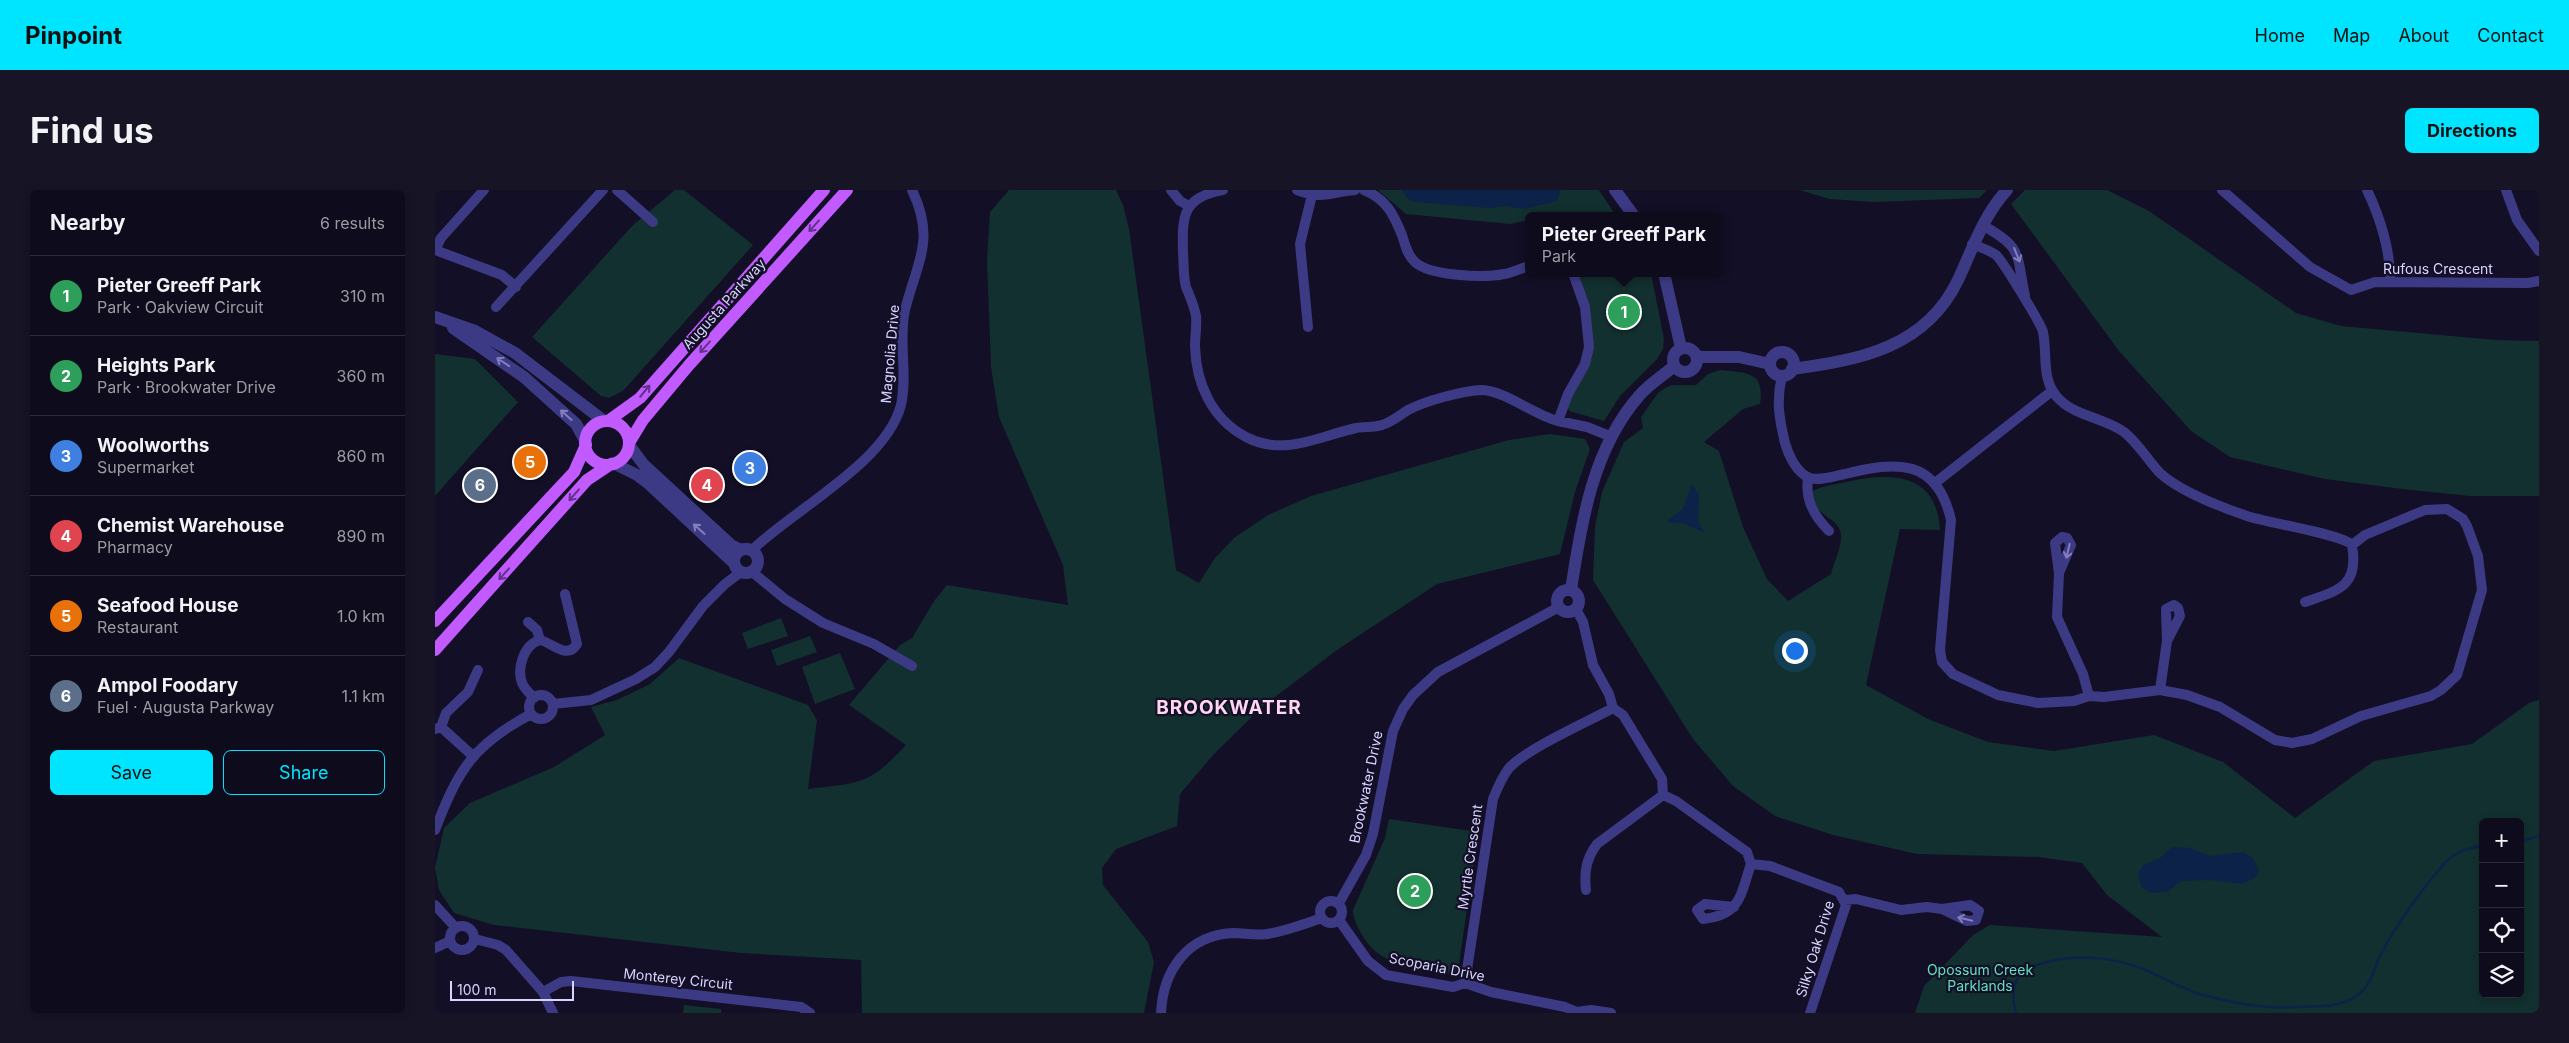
<!DOCTYPE html>
<html lang="en">
<head>
<meta charset="utf-8">
<style>
	body { margin:0; font-family:Inter,sans-serif; background:#171425; color:#f1f3f6 }
	.controls { position:absolute; right:15px; bottom:15px; display:grid; overflow:hidden; border-radius:8px; box-shadow:0 2px 8px #0003 }
	.controls button { width:45px; height:45px; display:grid; place-items:center; padding:0; border:0; border-bottom:1px solid #2e2b3b; background:#0e0b1c; color:#f1f3f6; font:25px sans-serif }
	.scale { position:absolute; left:15px; bottom:12px; width:124px; box-sizing:border-box; padding-left:5px; border:2px solid #d9d4ff; border-top:0; font-size:14px; line-height:18px; white-space:nowrap; color:#d9d4ff; -webkit-text-stroke:4px #130f26; paint-order:stroke }
	.you { position:absolute; left:1359px; top:460px; width:18px; height:18px; margin:-12px; border:4px solid #fff; border-radius:50%; background:#1a73e8; box-shadow:0 0 0 8px #1a73e833 }
	.badge { display:grid; place-items:center; width:32px; height:32px; border-radius:50%; background:#00e5ff; color:#fff; font-size:16px; font-weight:700 }
	.pin { position:absolute; translate:-50% -50%; border:2px solid #fff; box-shadow:0 1px 5px #0006 }
	.popup { position:absolute; left:1090px; top:22px; width:198px; height:65px; box-sizing:border-box; display:grid; place-content:center; border-radius:8px; background:#0e0b1c; filter:drop-shadow(0 1px 4px #0005); font-size:16px; white-space:nowrap; color:#9b9ba3 }
	.popup b { font-size:19px; color:#f1f3f6 }
	.popup::after { content:''; position:absolute; left:50%; top:100%; margin-left:-10px; border:10px solid transparent; border-top-color:#0e0b1c }
	.list { margin:0; padding:0; list-style:none }
	h2 { display:flex; justify-content:space-between; align-items:center; height:65px; margin:0; padding:0 20px; font-size:21px }
	h2 small { font-size:16px; font-weight:400; color:#9b9ba3 }
	.list li { display:grid; grid-template-columns:32px 1fr auto; gap:15px; align-items:center; box-sizing:border-box; height:80px; padding:0 20px; border-top:1px solid #2e2b3b }
	.list b { display:block; font-size:19px; white-space:nowrap }
	.list p { margin:0; font-size:16px; white-space:nowrap; color:#9b9ba3 }
	.list em { font-size:16px; font-style:normal; color:#9b9ba3 }
	.actions { display:flex; gap:10px; padding:15px 20px }
	.actions a { flex:1; padding:11px 0; border:1px solid #00e5ff; border-radius:8px; text-align:center; font-size:18px; color:#00e5ff }
	.actions .main { background:#00e5ff; color:#111 }
	.icon { flex:none; width:28px; height:28px; fill:none; stroke:currentColor; stroke-width:2; stroke-linecap:round; stroke-linejoin:round }
	.map { position:relative; flex:none; width:2104px; height:823px; overflow:hidden; border-radius:8px }
	header { display:flex; align-items:center; gap:30px; box-sizing:border-box; height:70px; padding:0 25px; background:#00e5ff; color:#111 }
	header strong { font-size:24px }
	nav { display:flex; gap:28px; margin-inline-start:auto; font-size:18px }
	.intro { display:flex; align-items:center; justify-content:space-between; box-sizing:border-box; height:120px; padding:0 30px }
	h1 { margin:0; font-size:35px }
	.button { padding:12px 22px; border-radius:8px; background:#00e5ff; color:#111; font-size:18px; font-weight:700 }
	main { display:flex; gap:30px; padding:0 30px }
	aside { flex:1; background:#0e0b1c; border-radius:8px; box-shadow:0 2px 8px #0003 }
	.map>svg:first-child { display:block }
</style>
</head>
<body>
<header>
<strong>Pinpoint</strong>
<nav><a>Home</a><a>Map</a><a>About</a><a>Contact</a></nav>
</header>
<div class="intro"><h1>Find us</h1><a class="button">Directions</a></div>
<main>
<aside>
<h2>Nearby<small>6 results</small></h2>
<ul class="list">
<li><span class="badge" style="background:#2e9e5b">1</span><div><b>Pieter Greeff Park</b><p>Park · Oakview Circuit</p></div><em>310 m</em></li>
<li><span class="badge" style="background:#2e9e5b">2</span><div><b>Heights Park</b><p>Park · Brookwater Drive</p></div><em>360 m</em></li>
<li><span class="badge" style="background:#3f7fe0">3</span><div><b>Woolworths</b><p>Supermarket</p></div><em>860 m</em></li>
<li><span class="badge" style="background:#e0444e">4</span><div><b>Chemist Warehouse</b><p>Pharmacy</p></div><em>890 m</em></li>
<li><span class="badge" style="background:#e8710a">5</span><div><b>Seafood House</b><p>Restaurant</p></div><em>1.0 km</em></li>
<li><span class="badge" style="background:#5c6f8a">6</span><div><b>Ampol Foodary</b><p>Fuel · Augusta Parkway</p></div><em>1.1 km</em></li>
</ul>
<div class="actions"><a class="main">Save</a><a>Share</a></div>
</aside>
<div class="map">
<svg width="2104" height="823" viewBox="0 0 2104 823">
	<rect width="100%" height="100%" fill="#130f26"/>
	<path fill="#12302f" fill-rule="evenodd" d="M240 0H249L318 55 188 201 174 208 166 206 97 147 197 36Z
		M574 0H681L688 15 694 39 741 380 764 393 780 368 799 348 833 325 876 306 1074 250 1115 244 1150 249 1155 259 1140 302 1125 364 1002 394 902 460 828 516 779 564 745 604 742 636 681 659 667 678 668 695 713 752 719 772 709 823H427L426 770 306 763 59 735 19 723 4 700 0 678 9 638 35 613 119 577 170 545 156 517 182 510 215 494 244 468 373 515 382 530 373 599C425 593 434 595 471 555L414 515 465 455 477 448 499 411 512 395 633 415 628 375 564 227 556 177 552 71 555 22Z
		M943 0H1164L1181 26H1094V30L1075 34 971 24Z
		M1365 0H1552L1544 8 1440 12 1394 9Z
		M1590 0H1672L1714 21 1861 123 1906 136 2061 150 2104 151V306H2034L1967 299 1890 289 1795 267 1756 241 1684 161 1576 14Z
		M1144 83H1216L1229 149 1228 159 1222 169 1185 206 1169 231 1134 221 1132 215 1153 177 1151 108Z
		M0 164 40 169 83 212 0 306Z
		M1285 180C1312 183 1330 181 1325 214L1308 219 1269 252 1284 261 1308 337 1332 389 1353 411 1396 384C1399 372 1407 357 1406 345 1405 326 1373 325 1378 301 1389 295 1404 294 1416 291 1459 282 1502 285 1505 340L1465 339 1431 495 1493 529 1553 552 1619 561 1719 545 1788 572 1860 628 1939 571 2037 554 2094 513 2104 510V823H1480L1489 796 1538 745 1555 735 1727 747 1672 705 1647 673 1603 667 1482 664 1398 645 1340 626 1298 596 1258 549 1158 390 1160 337 1167 302 1189 252 1208 238 1206 227 1223 203 1230 198 1237 195H1261L1273 184ZM2048 632H2085V804H2048Z
		M346 428 353 446 313 459 307 443Z
		M375 446 382 462 342 476 336 460Z
		M405 463 420 499 380 514 367 477Z
		M954 629 1043 642 1023 781 1019 787 1013 783C981 778 945 777 927 745 923 737 918 730 918 720L950 648Z
		M249 815 286 819V823H248Z"/>
	<path fill="#0c2248" d="M966 0H1126L1122 11 1090 19 1070 16 1055 18 981 12 974 10Z
		M1257 294 1264 305 1263 331 1270 343 1248 333H1234L1233 330 1248 319Z
		M1737 657 1756 658 1774 666 1808 662 1818 668 1824 681 1820 688 1807 694 1774 690 1747 691 1732 702 1715 703 1706 696 1703 684 1708 675 1725 668Z"/>
	<g fill="none" stroke-linecap="round" stroke-linejoin="round">
		<path stroke="#0c2248" stroke-width="2.5" d="M2085 651 2104 646
			M1581 823C1575 801 1578 782 1602 775 1638 763 1678 766 1713 781 1731 789 1749 800 1768 805 1799 813 1827 819 1858 817 1876 816 1902 818 1918 808 1938 797 1937 780 1947 762 1959 739 1999 680 2019 665 2028 659 2038 657 2048 656"/>
		<path stroke="#3d3a85" stroke-width="10" d="M182 0 218 32
			M736 0 745 11 754 16
			M788 0C747 7 747 27 748 63 749 74 748 86 751 97 755 107 759 115 761 126 762 136 760 146 760 156 761 194 777 229 811 247 849 267 884 246 921 238 929 236 939 238 947 235 957 232 965 225 973 220 990 211 1027 201 1046 200 1069 200 1099 225 1123 231
			M862 0C888 10 895 2 920 0
			M929 0C951 9 958 23 967 45 970 54 972 65 980 72 994 86 1049 88 1069 84 1077 83 1086 78 1094 76
			M1787 0 1875 77 1916 100 1940 92 2093 93 2104 91
			M1932 0C1945 27 1956 62 1955 92
			M2071 0 2082 30 2104 61
			M1547 35C1589 58 1581 64 1590 106
			M0 60 67 85 81 97
			M0 60 6 48 49 0
			M1138 83 1150 117 1154 157 1150 174 1133 204 1123 231 1152 237 1177 247
			M61 117 168 0
			M873 137 865 54 877 5
			M1347 186C1341 210 1344 228 1350 253 1353 264 1361 282 1373 287 1382 292 1400 286 1410 284 1461 271 1502 268 1516 330L1505 460 1507 472 1518 484 1563 505 1603 513 1639 511 1654 506 1669 507 1725 500 1752 505 1785 517 1840 550 1857 553 1877 549 1926 526 1996 506 2006 500 2022 485 2047 400 2043 366 2032 336 2028 329 2012 319 1990 320 1930 345 1917 355C1906 344 1833 333 1812 326 1786 317 1744 301 1724 282 1712 269 1703 253 1689 242 1669 228 1641 226 1625 210 1605 191 1613 166 1608 142 1607 135 1567 70 1561 65 1554 60 1545 57 1537 54
			M1373 288C1370 310 1379 326 1394 341
			M1500 293 1617 201
			M316 361C359 319 451 273 466 215 473 184 463 151 470 120 482 72 501 50 477 0
			M316 381 350 409 388 433 439 454 477 476
			M1624 383 1636 355 1632 348 1627 347 1620 353 1624 383 1622 427 1648 484 1654 506
			M1870 412C1905 400 1924 396 1917 355
			M1141 419 1148 432 1158 475 1174 504 1178 518 1188 525 1227 589 1228 605 1241 611 1312 662 1316 674 1335 676 1404 702 1411 715 1375 823
			M93 432 102 440 105 450
			M1725 500 1732 451 1731 419 1739 415 1743 418 1745 426 1732 451
			M94 517a12 12 0 1 1 24 0a12 12 0 1 1-24 0Z
			M99 508C95 504 91 500 88 495 81 480 88 455 105 450 118 453 132 470 142 454L130 404
			M118 514 156 510 201 489 220 477 234 462 268 416 290 394 306 382
			M6 537 38 566
			M0 539 6 537 11 523 33 502 43 480
			M0 640C23 580 38 555 96 524
			M1151 700C1149 682 1151 669 1162 654L1228 605
			M1410 710 1421 709 1466 720 1492 717 1507 719 1535 715 1544 721 1541 730 1532 731 1507 719
			M885 722a11 11 0 1 1 22 0a11 11 0 1 1-22 0Z
			M904 713 931 665 938 644 958 541 968 519 978 505 1003 482 1124 417
			M0 715 21 738
			M1299 717 1270 714 1262 720 1268 729C1306 725 1305 706 1316 674
			M904 730 933 771 951 785 1018 797 1030 793 1056 802 1130 817 1142 822 1156 820 1176 823
			M15 748a12 12 0 1 1 24 0a12 12 0 1 1-24 0Z
			M40 749 63 755 71 760 108 802 118 823
			M0 758 15 751
			M1030 793 1058 609C1062 599 1067 587 1074 578 1093 558 1152 532 1178 518
			M108 802 126 792 136 791 366 817 375 823
			M726 823C728 781 752 745 798 743 809 743 821 746 832 744 851 741 869 734 887 728"/>
		<path stroke="#3d3a85" stroke-width="12" d="M1180 0 1199 26
			M1229 83 1246 158
			M0 127 40 141 80 163 169 231
			M18 138 89 187 141 234 151 252
			M1238 170a12 12 0 1 1 24 0a12 12 0 1 1-24 0Z
			M1335 174a12 12 0 1 1 24 0a12 12 0 1 1-24 0Z
			M1262 167H1304L1335 174
			M1357 179C1426 170 1491 157 1523 90 1538 58 1548 26 1572 0
			M194 255 209 275 296 355 306 360
			M178 273 202 285 214 294 299 373
			M299 371a12 12 0 1 1 24 0a12 12 0 1 1-24 0Z
			M1122 411a11 11 0 1 1 22 0a11 11 0 1 1-22 0Z
			M1136 400C1146 333 1158 258 1204 206 1214 194 1228 186 1239 176"/>
		<path stroke="#c25bff" stroke-width="12" d="M173 231 205 208 389 0
			M150 253a22 22 0 1 1 44 0a22 22 0 1 1-44 0Z
			M194 253 208 230 254 175 412 0
			M0 431 139 282 151 255
			M0 460 152 290 176 274"/>
	</g>
	<defs><path id="oneway-shaft" d="M-6 0H5M1.5-3L5.5 0L1.5 3" fill="none" stroke-width="1.6" stroke-linecap="round" stroke-linejoin="round" transform="scale(1.25)"/></defs>
	<g stroke="#623188">
		<use href="#oneway-shaft" transform="translate(379 36) rotate(132)"/>
		<use href="#oneway-shaft" transform="translate(270 157) rotate(132)"/>
		<use href="#oneway-shaft" transform="translate(210 201) rotate(-50)"/>
		<use href="#oneway-shaft" transform="translate(139 305) rotate(131)"/>
		<use href="#oneway-shaft" transform="translate(69 384) rotate(132)"/>
	</g>
	<g stroke="#837fbc">
		<use href="#oneway-shaft" transform="translate(1582 65) rotate(68)"/>
		<use href="#oneway-shaft" transform="translate(68 172) rotate(-146)"/>
		<use href="#oneway-shaft" transform="translate(131 225) rotate(-138)"/>
		<use href="#oneway-shaft" transform="translate(264 339) rotate(-138)"/>
		<use href="#oneway-shaft" transform="translate(1633 361) rotate(103)"/>
		<use href="#oneway-shaft" transform="translate(1530 729) rotate(-166)"/>
	</g>
	<g text-anchor="middle" stroke-width="4.5" stroke-linejoin="round" paint-order="stroke">
		<g font-size="14" fill="#d9d4ff" stroke="#130f26">
			<text x="2003" y="84">Rufous Crescent</text>
			<text transform="translate(289 114) rotate(-48)" y="5">Augusta Parkway</text>
			<text transform="translate(455 164) rotate(-85)" y="5">Magnolia Drive</text>
			<text transform="translate(931 597) rotate(-78)" y="5">Brookwater Drive</text>
			<text transform="translate(1035 667) rotate(-82)" y="5">Myrtle Crescent</text>
			<text transform="translate(1380 759) rotate(-73)" y="5">Silky Oak Drive</text>
			<text transform="translate(1002 777) rotate(11)" y="5">Scoparia Drive</text>
			<text transform="translate(243 789) rotate(6)" y="5">Monterey Circuit</text>
		</g>
		<g font-size="14" fill="#5fe0c0" stroke="#130f26">
			<text x="1545" y="785">Opossum Creek<tspan x="1545" dy="16">Parklands</tspan></text>
		</g>
		<g font-size="19" font-weight="bold" letter-spacing="1" fill="#ffd6f0" stroke="#130f26">
			<text x="794" y="524">BROOKWATER</text>
		</g>
	</g>
</svg>
<div class="controls">
<button>+</button>
<button>−</button>
<button><svg class="icon" aria-label="locate" viewBox="0 0 24 24"><circle cx="12" cy="12" r="6"/><path d="M12 2v4M12 18v4M2 12h4M18 12h4"/></svg></button>
<button><svg class="icon" aria-label="layers" viewBox="0 0 24 24"><path d="M12 4l9 5-9 5-9-5zM3 14l9 5 9-5"/></svg></button>
</div>
<div class="scale">100 m</div>
<div class="you"></div>
<div class="pin badge" style="left:1189px;top:122px;background:#2e9e5b">1</div>
<div class="popup"><b>Pieter Greeff Park</b>Park</div>
<div class="pin badge" style="left:980px;top:701px;background:#2e9e5b">2</div>
<div class="pin badge" style="left:315px;top:278px;background:#3f7fe0">3</div>
<div class="pin badge" style="left:272px;top:295px;background:#e0444e">4</div>
<div class="pin badge" style="left:95px;top:272px;background:#e8710a">5</div>
<div class="pin badge" style="left:45px;top:295px;background:#5c6f8a">6</div>
</div>
</main>
</body>
</html>
